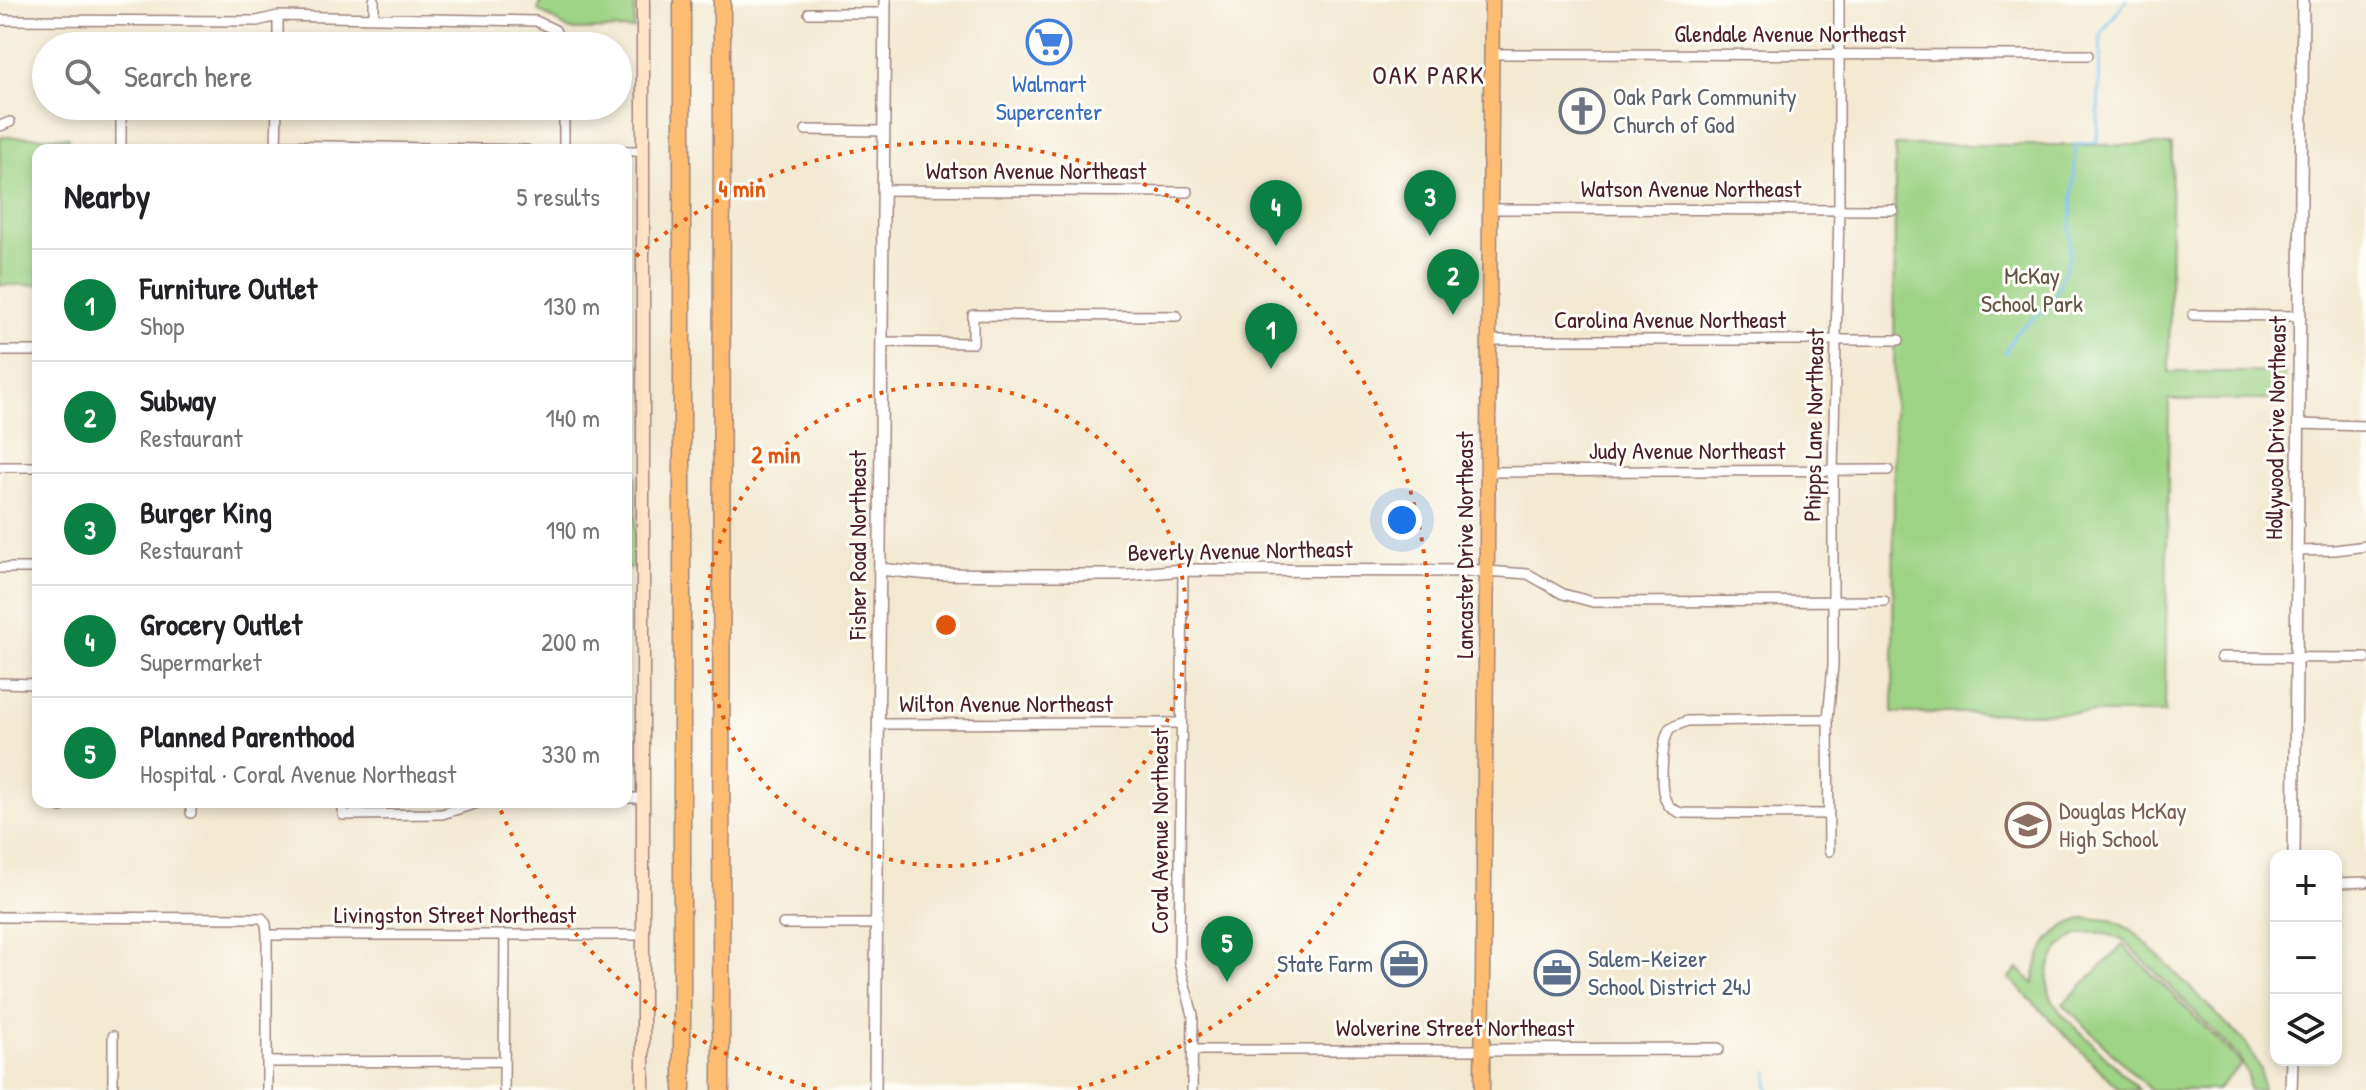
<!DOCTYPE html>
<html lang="en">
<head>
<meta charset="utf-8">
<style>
	body { margin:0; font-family:"Patrick Hand",sans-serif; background:#f6f6f6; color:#202124 }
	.controls { position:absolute; right:24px; bottom:24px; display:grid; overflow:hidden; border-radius:16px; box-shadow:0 4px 12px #0003 }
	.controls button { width:72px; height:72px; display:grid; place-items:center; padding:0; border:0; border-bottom:2px solid #e0e0e0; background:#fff; color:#202124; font:40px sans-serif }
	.you { position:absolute; left:1402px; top:520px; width:28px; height:28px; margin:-20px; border:6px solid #fff; border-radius:50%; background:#1a73e8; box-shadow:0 0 0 12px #1a73e833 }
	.badge { display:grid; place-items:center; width:52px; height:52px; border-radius:50%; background:#0b8043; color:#fff; font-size:26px; font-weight:700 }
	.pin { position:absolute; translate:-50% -66px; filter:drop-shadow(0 2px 4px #0008) }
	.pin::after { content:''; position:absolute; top:42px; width:28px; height:24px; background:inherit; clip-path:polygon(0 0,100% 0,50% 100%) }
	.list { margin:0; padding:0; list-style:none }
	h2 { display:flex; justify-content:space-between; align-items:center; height:104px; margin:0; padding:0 32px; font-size:34px }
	h2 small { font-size:26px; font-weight:400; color:#757577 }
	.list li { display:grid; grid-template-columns:52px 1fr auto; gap:24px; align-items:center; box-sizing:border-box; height:112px; padding:0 32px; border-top:2px solid #e0e0e0 }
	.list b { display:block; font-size:30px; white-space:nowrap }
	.list p { margin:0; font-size:26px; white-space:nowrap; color:#757577 }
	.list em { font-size:26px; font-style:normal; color:#757577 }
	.icon { flex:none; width:44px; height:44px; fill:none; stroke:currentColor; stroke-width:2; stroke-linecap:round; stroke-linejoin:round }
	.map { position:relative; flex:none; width:2366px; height:1090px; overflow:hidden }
	.search { position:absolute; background:#fff; box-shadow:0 4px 12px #0003; left:32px; top:32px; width:600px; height:88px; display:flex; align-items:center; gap:20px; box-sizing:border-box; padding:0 28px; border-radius:44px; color:#757577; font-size:30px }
	.panel { position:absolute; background:#fff; box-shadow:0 4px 12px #0003; left:32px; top:144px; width:600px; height:664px; border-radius:16px }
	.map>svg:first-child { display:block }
</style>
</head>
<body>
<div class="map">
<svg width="2366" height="1090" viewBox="0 0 2366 1090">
	<rect width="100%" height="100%" fill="#fdfcf7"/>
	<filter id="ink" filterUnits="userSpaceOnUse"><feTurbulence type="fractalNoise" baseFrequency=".0125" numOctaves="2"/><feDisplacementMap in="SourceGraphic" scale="16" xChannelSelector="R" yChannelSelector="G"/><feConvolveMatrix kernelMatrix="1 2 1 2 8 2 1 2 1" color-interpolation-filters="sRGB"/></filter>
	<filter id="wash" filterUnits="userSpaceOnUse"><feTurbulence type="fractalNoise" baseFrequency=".006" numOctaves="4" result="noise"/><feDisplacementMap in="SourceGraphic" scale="32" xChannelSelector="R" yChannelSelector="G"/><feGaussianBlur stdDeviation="1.8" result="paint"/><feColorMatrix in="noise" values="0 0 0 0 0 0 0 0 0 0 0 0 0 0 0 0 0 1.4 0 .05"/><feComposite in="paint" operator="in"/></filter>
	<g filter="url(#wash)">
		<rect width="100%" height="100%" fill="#f3e9d1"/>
		<path fill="#9dd385" stroke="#747958" stroke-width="2" d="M542 0H635L634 29 570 30 538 10Z
			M0 137H69L68 150H38V285H0Z
			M1895 145H2172L2169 372H2285V400H2169L2165 713H1893Z
			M626 441H635L636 568H626Z
			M2086 918 2111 920 2132 930 2246 1043 2261 1069 2262 1090H2249L2248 1076 2240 1058 2127 943C2110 933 2092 928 2074 937 2049 950 2040 982 2056 1006 2064 1018 2076 1027 2086 1037 2104 1055 2121 1072 2139 1090H2120L2009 978 2018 969 2034 984C2036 951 2052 926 2086 918Z
			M2123 945 2242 1064 2217 1090H2150L2063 1004Z"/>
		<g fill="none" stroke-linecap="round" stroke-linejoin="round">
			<path stroke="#76bfef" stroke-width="3" d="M2005 353 2015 333 2052 304 2069 259 2076 144 2097 142 2101 34 2126 0
				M1768 1090V1072"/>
		</g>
	</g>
	<g filter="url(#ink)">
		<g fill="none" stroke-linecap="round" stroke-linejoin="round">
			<g stroke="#9e847e" stroke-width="12">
				<path id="minor" d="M809 13H885
					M374 18V0
					M0 20 257 21 278 16 536 21 555 30 563 46
					M278 46V16
					M1492 54 2088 55
					M121 106V150
					M0 126 10 122
					M806 130 884 131
					M276 145 527 150
					M276 150 277 106
					M564 150V106
					M626 151H643
					M884 190 1188 192
					M1490 209 1893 210
					M2193 315 2299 316
					M1489 340H1899
					M881 342 973 343V315L1177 316
					M0 351H38
					M2298 424 2366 426
					M0 467H38
					M1487 472 1888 470
					M2297 551 2335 550 2366 546
					M0 568H38
					M1183 570 1179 963 1193 1015 1192 1090
					M1487 571 1528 574 1563 594 1593 602 1884 601
					M2221 657 2366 658
					M0 683 38 684
					M1140 723H1181
					M878 724 1133 723
					M626 798H643
					M61 802V807
					M191 802V813
					M343 802V815L442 814 481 802
					M1828 814 1681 813C1674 810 1669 808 1666 801 1659 789 1662 739 1670 728L1687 721 1828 719
					M1829 851 1828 719 1833 665V471L1839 210V0
					M2336 883 2366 882
					M0 917 262 918 266 924 267 935V1090
					M783 924H876
					M267 935H643
					M1193 1050H1482
					M267 1062 504 1061
					M113 1090V1036
					M504 1090 505 935"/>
			</g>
			<g stroke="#9e847e" stroke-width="14">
				<path id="tertiary" d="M879 569 930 574 1031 575H1128L1183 570 1487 571
					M2294 856 2303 0
					M1482 1050 1718 1049
					M875 1090 885 0
					M2291 1090 2292 1060"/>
			</g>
			<g stroke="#9e847e" stroke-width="15">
				<path id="secondary" d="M643 0V1090"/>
			</g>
			<g stroke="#9e847e" stroke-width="17">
				<path id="primary" d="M1482 1090 1492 0"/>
			</g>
			<g stroke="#9e847e" stroke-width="19">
				<path id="motorway" d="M682 0V1090
					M721 1090 722 0"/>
			</g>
			<use href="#minor" stroke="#fff" stroke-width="9"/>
			<use href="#tertiary" stroke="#fff" stroke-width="11"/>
			<use href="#secondary" stroke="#ffe4c6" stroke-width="12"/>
			<use href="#primary" stroke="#febc70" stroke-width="14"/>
			<use href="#motorway" stroke="#febc70" stroke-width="16"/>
		</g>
	</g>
	<g fill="none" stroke="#e0560e" stroke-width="4" stroke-dasharray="4 8">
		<circle cx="946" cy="625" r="241"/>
		<path d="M817 1089A482 482 0 0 1 499 806M627 264A482 482 0 1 1 1075 1089"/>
	</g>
	<defs>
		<g id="supermarket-ring" transform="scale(2.3)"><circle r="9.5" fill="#fdfcf7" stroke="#3f7fe0" stroke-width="1.5"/><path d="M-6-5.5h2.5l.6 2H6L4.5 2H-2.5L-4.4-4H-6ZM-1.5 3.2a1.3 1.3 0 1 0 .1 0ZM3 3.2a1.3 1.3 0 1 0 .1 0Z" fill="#3f7fe0"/></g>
		<g id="church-ring" transform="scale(2.3)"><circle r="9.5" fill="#fdfcf7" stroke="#6b7280" stroke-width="1.5"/><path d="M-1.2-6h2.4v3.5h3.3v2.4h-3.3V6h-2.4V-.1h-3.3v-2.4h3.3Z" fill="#6b7280"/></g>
		<g id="school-ring" transform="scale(2.3)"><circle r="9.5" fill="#fdfcf7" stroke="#8d6e63" stroke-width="1.5"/><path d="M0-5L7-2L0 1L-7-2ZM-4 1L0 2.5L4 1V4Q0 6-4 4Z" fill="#8d6e63"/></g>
		<g id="office-ring" transform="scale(2.3)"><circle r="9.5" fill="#fdfcf7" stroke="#5c6f8a" stroke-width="1.5"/><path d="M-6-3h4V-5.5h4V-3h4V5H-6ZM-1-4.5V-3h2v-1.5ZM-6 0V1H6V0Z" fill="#5c6f8a"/></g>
	</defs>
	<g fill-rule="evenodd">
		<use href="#supermarket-ring" x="1049" y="42"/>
		<use href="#church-ring" x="1582" y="111"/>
		<use href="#school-ring" x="2028" y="825"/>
		<use href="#office-ring" x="1404" y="964"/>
		<use href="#office-ring" x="1557" y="973"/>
	</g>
	<g text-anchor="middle" stroke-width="6" stroke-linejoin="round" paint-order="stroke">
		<g font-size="24" fill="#4a1f2b" stroke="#fdfcf7">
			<text x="1790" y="42">Glendale Avenue Northeast</text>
			<text x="1036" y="179">Watson Avenue Northeast</text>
			<text x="1691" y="197">Watson Avenue Northeast</text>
			<text x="1670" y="328">Carolina Avenue Northeast</text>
			<text transform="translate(1814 425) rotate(-89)" y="8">Phipps Lane Northeast</text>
			<text transform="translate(2276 428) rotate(-89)" y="8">Hollywood Drive Northeast</text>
			<text x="1687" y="459">Judy Avenue Northeast</text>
			<text transform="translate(858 545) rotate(-90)" y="8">Fisher Road Northeast</text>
			<text transform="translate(1465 545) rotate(-90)" y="8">Lancaster Drive Northeast</text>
			<text transform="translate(1240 551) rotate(-1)" y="8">Beverly Avenue Northeast</text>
			<text x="1006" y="712">Wilton Avenue Northeast</text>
			<text transform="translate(1160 831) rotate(-90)" y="8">Coral Avenue Northeast</text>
			<text x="455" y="923">Livingston Street Northeast</text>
			<text x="1455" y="1036">Wolverine Street Northeast</text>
		</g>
		<g font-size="24" fill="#366cbe" stroke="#fdfcf7">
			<text x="1049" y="92">Walmart<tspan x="1049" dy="28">Supercenter</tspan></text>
		</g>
		<g font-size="24" fill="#5b616d" stroke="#fdfcf7" text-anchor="start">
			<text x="1613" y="105">Oak Park Community<tspan x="1613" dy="28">Church of God</tspan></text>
		</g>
		<g font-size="24" fill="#635546" stroke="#fdfcf7">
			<text x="2032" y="284">McKay<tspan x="2032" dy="28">School Park</tspan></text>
		</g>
		<g font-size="24" fill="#785e54" stroke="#fdfcf7" text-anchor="start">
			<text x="2059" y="819">Douglas McKay<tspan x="2059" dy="28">High School</tspan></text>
		</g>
		<g font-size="24" fill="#4e5e75" stroke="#fdfcf7" text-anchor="start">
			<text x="1588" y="967">Salem-Keizer<tspan x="1588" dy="28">School District 24J</tspan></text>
			<text x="1373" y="972" text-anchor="end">State Farm</text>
		</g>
		<g font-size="26" letter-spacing="2" fill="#4a1f2b" stroke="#fdfcf7">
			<text x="1429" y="84">OAK PARK</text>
		</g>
	</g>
	<circle cx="946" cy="625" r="12" fill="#e0560e" stroke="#fdfcf7" stroke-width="4"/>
	<g font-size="24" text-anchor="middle" font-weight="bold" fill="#e0560e" stroke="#fdfcf7" stroke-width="6" stroke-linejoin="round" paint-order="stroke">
		<text x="742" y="197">4 min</text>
		<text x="776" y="463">2 min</text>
	</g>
</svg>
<div class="controls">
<button>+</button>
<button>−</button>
<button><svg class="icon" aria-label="layers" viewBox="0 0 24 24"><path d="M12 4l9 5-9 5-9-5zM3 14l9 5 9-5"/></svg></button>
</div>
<div class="you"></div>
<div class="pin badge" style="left:1271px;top:369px">1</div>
<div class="pin badge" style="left:1453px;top:315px">2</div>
<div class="pin badge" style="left:1430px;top:236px">3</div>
<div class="pin badge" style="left:1276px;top:246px">4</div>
<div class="pin badge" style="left:1227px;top:982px">5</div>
<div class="search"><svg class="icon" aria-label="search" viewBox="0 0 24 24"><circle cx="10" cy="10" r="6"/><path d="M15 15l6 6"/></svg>Search here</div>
<section class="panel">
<h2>Nearby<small>5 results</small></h2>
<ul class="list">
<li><span class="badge">1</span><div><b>Furniture Outlet</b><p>Shop</p></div><em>130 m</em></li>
<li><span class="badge">2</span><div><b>Subway</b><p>Restaurant</p></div><em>140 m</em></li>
<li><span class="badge">3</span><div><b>Burger King</b><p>Restaurant</p></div><em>190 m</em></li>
<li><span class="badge">4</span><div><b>Grocery Outlet</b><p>Supermarket</p></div><em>200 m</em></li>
<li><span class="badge">5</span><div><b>Planned Parenthood</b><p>Hospital · Coral Avenue Northeast</p></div><em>330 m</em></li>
</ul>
</section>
</div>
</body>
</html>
